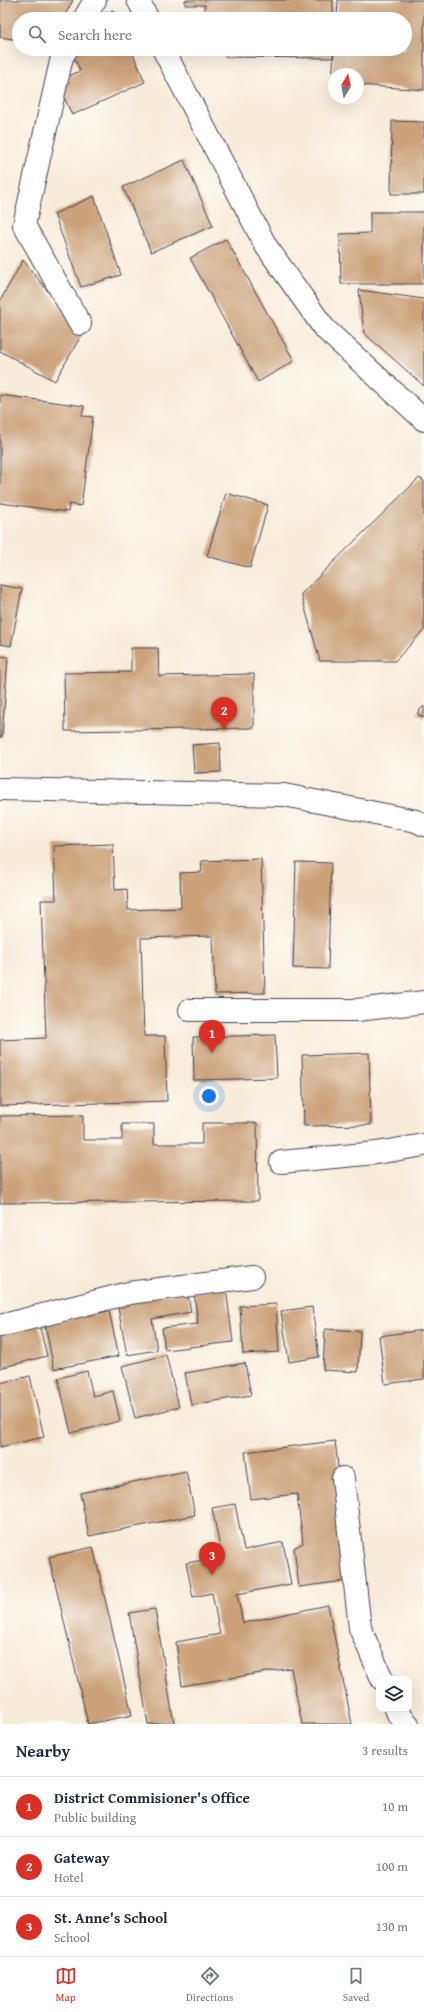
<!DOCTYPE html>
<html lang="en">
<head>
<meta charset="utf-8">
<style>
	body { margin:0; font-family:"Gentium Book Plus",serif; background:#f6f6f7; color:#1f2937 }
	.controls { position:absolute; right:12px; bottom:12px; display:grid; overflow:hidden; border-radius:8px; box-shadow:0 4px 16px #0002 }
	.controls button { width:36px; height:36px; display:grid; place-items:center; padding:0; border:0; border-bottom:1px solid #e0e1e3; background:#fff; color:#1f2937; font:20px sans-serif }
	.compass { position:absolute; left:328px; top:68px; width:36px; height:36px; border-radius:50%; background:#fff; box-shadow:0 4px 16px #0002; rotate:10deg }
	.you { position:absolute; left:209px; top:1096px; width:14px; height:14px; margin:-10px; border:3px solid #fff; border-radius:50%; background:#1a73e8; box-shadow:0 0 0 6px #1a73e833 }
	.badge { display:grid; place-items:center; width:26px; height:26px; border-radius:50%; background:#d93025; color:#fff; font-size:13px; font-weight:700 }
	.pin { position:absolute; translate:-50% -33px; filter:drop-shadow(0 1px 2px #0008) }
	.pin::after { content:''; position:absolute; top:21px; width:14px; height:12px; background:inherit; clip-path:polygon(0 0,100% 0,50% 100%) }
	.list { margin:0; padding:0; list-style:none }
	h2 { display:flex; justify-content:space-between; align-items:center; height:52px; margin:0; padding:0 16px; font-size:17px }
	h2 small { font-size:13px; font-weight:400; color:#747a83 }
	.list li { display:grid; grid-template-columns:26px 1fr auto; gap:12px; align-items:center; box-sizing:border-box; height:60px; padding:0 16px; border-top:1px solid #e0e1e3 }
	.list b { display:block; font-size:15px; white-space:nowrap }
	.list p { margin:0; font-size:13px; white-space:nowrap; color:#747a83 }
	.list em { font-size:13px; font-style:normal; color:#747a83 }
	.icon { flex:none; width:22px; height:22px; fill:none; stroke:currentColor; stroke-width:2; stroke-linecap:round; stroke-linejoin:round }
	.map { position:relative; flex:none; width:424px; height:1724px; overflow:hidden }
	.search { position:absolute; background:#fff; box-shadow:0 4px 16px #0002; left:12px; right:12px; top:12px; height:44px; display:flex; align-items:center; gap:10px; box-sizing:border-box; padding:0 14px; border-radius:22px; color:#747a83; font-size:15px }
	.sheet { height:232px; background:#fff }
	nav { display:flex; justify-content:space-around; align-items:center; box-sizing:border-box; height:56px; border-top:1px solid #e0e1e3; background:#fff; font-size:11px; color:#747a83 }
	nav a { display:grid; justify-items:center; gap:2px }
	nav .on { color:#d93025 }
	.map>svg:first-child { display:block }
</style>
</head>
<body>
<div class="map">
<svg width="424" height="1724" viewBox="0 0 424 1724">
	<rect width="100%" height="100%" fill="#fdfcf7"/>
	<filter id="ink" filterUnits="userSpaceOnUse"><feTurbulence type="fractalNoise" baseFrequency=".025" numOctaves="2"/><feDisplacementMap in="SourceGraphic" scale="8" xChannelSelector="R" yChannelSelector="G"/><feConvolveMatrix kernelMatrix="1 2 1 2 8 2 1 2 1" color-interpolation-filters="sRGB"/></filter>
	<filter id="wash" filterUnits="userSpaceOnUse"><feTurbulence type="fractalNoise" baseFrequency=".012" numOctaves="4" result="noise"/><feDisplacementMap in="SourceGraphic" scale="16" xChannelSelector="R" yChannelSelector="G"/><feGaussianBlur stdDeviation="0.9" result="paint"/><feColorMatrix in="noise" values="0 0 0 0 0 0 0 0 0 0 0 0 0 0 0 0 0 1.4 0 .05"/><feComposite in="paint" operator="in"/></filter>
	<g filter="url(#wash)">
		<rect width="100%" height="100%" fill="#f7ecd9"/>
		<g id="blocks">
			<path fill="#cba27a" d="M0 0H73L63 19H19V40L0 37Z
				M185 0H333V19H222L204 15 205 5H185Z
				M338 0H424V90L358 85V74H334V83H332L334 49H405V19H337Z
				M113 10 117 19H92Z
				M75 49H131L145 82 72 115 57 81 80 71 73 55Z
				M226 49H333V58L225 57Z
				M392 121 424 122V194H391Z
				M184 160 213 226 151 252 123 187Z
				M94 196 121 275 81 287 54 214Z
				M370 212H424V284H341L340 234 370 233Z
				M226 239 294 361 258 382 190 258Z
				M23 260 82 334 55 381 0 351V301Z
				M359 290 424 299V386L364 333Z
				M0 395 84 406 82 416 93 417 81 506 69 504 68 512 0 503Z
				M419 478 424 481V630L395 661H320L301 594Z
				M226 493 268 505 250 568 207 556Z
				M0 585 22 589 11 646 0 644Z
				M131 648H158L159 676 254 674V728L65 731 64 673 131 672Z
				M0 656 8 657 2 737H0Z
				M424 706V718L417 713Z
				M220 743 221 772 194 773 192 745Z
				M113 844 115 890 127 889 128 910 181 908 180 873 202 872 201 861 261 859 265 993 215 994 213 936 141 938 144 1036H165L167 1101 0 1106V1040L46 1038 41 900H56L54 846Z
				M296 862 331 863 328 969 293 968Z
				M275 1035 277 1078 194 1080 193 1037Z
				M369 1053 371 1125 304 1126 302 1055Z
				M83 1115V1140H122V1124H154V1144H202V1123H257L258 1201 0 1203V1116Z
				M226 1288 233 1342 165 1350 162 1328 198 1324 194 1292Z
				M187 1291 191 1312 152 1319 157 1350 127 1355 117 1303Z
				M276 1304 279 1352 243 1354 240 1306Z
				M312 1307 319 1357 289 1362 281 1311Z
				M109 1311 119 1356 54 1369 45 1324Z
				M39 1324 47 1356 0 1368V1333Z
				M325 1329 360 1331 358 1372 323 1370Z
				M424 1330V1379L385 1384 379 1336Z
				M166 1355 179 1407 135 1418 122 1366Z
				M245 1363 251 1395 191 1405 185 1373Z
				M87 1371 93 1396 113 1391 120 1421 71 1433 58 1378Z
				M30 1376 44 1437 0 1447V1383Z
				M335 1441 352 1580 299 1587 294 1548 303 1543 297 1494 251 1499 245 1452Z
				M186 1471 195 1515 89 1536 80 1493Z
				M235 1504 244 1550 283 1542 291 1584 237 1594 243 1623 328 1605 352 1724H302L291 1668 182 1686 176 1642 220 1634 212 1593 193 1597 186 1563 222 1557 212 1508Z
				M93 1547 132 1715 88 1724 49 1557Z
				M155 1609 174 1724H148L129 1613Z"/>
		</g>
	</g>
	<g filter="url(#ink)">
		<use href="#blocks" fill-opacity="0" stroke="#424053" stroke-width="1"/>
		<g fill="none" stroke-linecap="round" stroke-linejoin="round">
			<g stroke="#424053" stroke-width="24">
				<path id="minor" d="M138 0 148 19
					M84 19 95 0
					M67 49 62 57 24 225 80 324
					M163 49 266 246 324 328 424 420
					M0 789 284 795 416 821 424 825
					M190 1010H357L424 1002
					M281 1162 376 1153 424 1145
					M0 1326 129 1293 252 1277
					M343 1478 360 1628 382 1679
					M396 1709 398 1714 408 1724"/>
			</g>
			<use href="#minor" stroke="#fff" stroke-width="22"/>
		</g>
	</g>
</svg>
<div class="controls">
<button><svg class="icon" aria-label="layers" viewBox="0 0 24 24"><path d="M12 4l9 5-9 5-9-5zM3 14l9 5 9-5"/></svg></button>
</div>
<svg class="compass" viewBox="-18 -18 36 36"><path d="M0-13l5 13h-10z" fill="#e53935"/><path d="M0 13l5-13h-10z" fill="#747a83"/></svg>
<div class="you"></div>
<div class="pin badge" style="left:212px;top:1053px">1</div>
<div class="pin badge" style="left:224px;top:730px">2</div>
<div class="pin badge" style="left:212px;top:1575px">3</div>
<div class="search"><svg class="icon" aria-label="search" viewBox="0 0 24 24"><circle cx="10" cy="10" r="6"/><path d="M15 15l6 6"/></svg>Search here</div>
</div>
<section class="sheet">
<h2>Nearby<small>3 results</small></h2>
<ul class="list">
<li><span class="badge">1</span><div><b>District Commisioner's Office</b><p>Public building</p></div><em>10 m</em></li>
<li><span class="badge">2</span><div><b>Gateway</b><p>Hotel</p></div><em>100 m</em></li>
<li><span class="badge">3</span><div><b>St. Anne's School</b><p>School</p></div><em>130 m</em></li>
</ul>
</section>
<nav>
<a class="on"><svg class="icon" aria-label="map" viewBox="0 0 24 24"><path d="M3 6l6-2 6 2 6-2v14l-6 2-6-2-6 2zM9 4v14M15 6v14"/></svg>Map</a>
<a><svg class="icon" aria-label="directions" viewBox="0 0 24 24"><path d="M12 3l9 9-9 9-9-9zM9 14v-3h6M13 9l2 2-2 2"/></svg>Directions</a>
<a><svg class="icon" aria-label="saved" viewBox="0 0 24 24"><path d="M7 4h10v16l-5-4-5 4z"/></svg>Saved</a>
</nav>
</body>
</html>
